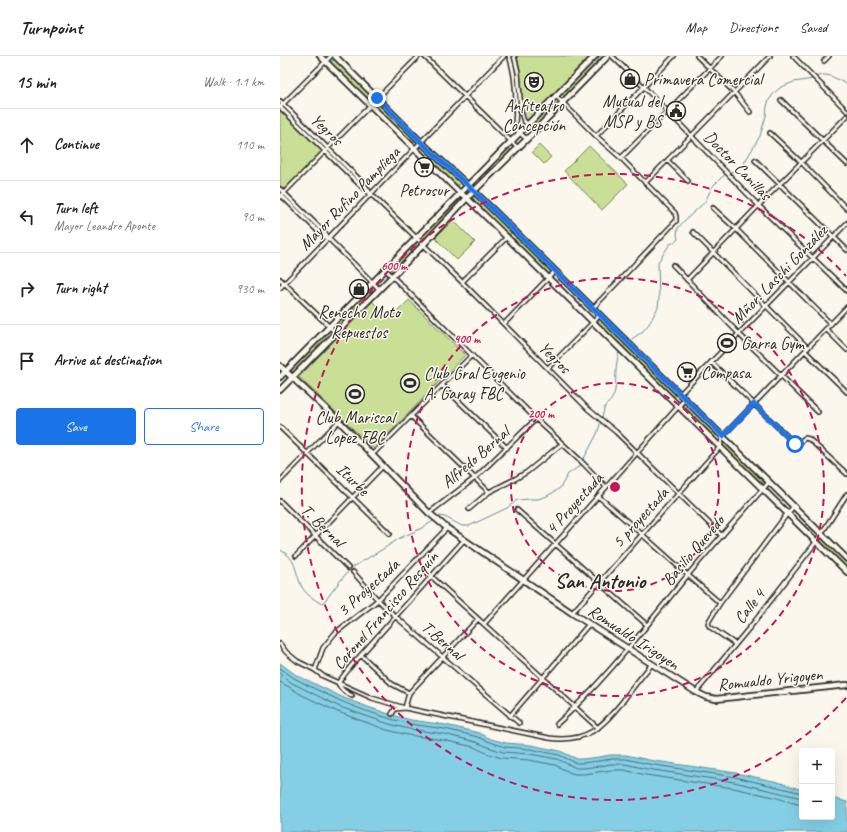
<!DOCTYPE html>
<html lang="en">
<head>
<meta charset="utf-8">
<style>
	body { margin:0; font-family:Caveat,sans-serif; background:#f6f6f6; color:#222 }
	.controls { position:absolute; right:12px; bottom:12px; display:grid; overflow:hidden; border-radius:4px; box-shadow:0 4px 16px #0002 }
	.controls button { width:36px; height:36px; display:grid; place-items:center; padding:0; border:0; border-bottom:1px solid #e0e0e0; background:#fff; color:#222; font:20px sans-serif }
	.stop { position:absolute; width:12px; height:12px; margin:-9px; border:3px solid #1a73e8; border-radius:50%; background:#fff }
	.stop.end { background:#1a73e8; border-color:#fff; box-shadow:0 1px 4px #0008 }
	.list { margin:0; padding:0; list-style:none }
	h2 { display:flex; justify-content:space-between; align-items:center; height:52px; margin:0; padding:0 16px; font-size:17px }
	h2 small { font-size:13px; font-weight:400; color:#767676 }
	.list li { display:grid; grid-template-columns:26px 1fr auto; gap:12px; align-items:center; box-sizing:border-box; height:72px; padding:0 16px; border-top:1px solid #e0e0e0 }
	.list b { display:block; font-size:15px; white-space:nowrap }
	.list p { margin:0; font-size:13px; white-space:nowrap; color:#767676 }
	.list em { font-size:13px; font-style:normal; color:#767676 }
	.actions { display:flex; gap:8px; padding:12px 16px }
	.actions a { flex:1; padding:9px 0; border:1px solid #1a73e8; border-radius:4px; text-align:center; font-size:14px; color:#1a73e8 }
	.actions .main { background:#1a73e8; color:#fff }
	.icon { flex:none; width:22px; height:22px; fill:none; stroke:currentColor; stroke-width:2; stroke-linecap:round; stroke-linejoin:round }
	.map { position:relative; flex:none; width:567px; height:776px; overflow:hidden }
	header { display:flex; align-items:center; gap:24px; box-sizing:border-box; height:56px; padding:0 20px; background:#fff; border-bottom:1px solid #e0e0e0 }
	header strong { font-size:19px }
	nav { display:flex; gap:22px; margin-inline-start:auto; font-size:14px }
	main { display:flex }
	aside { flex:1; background:#fff }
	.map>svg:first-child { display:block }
</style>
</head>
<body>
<header>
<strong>Turnpoint</strong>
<nav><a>Map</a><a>Directions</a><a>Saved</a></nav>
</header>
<main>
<aside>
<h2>15 min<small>Walk · 1.1 km</small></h2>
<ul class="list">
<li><svg class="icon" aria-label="ahead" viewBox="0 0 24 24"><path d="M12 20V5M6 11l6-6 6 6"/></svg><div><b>Continue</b></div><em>110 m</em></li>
<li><svg class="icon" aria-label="left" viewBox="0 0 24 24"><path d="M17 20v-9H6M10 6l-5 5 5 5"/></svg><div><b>Turn left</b><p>Mayor Leandro Aponte</p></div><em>90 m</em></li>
<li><svg class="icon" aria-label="right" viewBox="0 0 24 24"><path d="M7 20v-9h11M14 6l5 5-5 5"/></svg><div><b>Turn right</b></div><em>930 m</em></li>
<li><svg class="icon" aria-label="arrive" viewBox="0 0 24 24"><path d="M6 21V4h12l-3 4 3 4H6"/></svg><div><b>Arrive at destination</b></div></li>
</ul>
<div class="actions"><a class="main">Save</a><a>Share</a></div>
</aside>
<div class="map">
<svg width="567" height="776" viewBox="0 0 567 776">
	<rect width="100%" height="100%" fill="#fbf7ec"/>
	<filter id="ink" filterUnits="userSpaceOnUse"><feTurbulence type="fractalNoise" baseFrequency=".025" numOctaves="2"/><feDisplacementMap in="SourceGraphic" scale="8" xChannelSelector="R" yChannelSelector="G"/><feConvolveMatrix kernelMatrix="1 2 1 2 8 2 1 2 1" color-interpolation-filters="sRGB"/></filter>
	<g filter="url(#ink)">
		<path fill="#c8df95" stroke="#7a8560" d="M237 0H312L247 65H246L245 63 244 59 240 13Z
			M319 0 321 1V4L286 40H283V37Z
			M52 4H55L91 39 90 42 87 43 51 8Z
			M100 47 136 84 135 86H132L96 51 97 49Z
			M273 47H275L276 48 277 50 251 76H248L247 75 248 73Z
			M0 54 42 95 3 134 0 131Z
			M259 89 271 101 264 108 252 96Z
			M144 90 180 125 179 129H176L140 94V92Z
			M309 90 348 128 322 154 284 115Z
			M227 93H229L231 94 230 97 197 130H195L194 128V126Z
			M180 140 183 142 184 143 145 183 143 182 142 180Z
			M197 141 231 175 230 179H227L193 145 194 142Z
			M173 164 195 186 177 204 155 182Z
			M235 182H238L271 215 270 218 267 219 234 186Z
			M134 187 136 188 137 190 112 217 109 216 108 214Z
			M90 233 92 234 93 236 57 273 55 272 54 270Z
			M129 244 185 299 94 393 19 321 92 245 110 263Z
			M318 263H320L321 264 396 337 395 340H392L317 267Z
			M47 276 50 277 51 279 14 317 12 316 11 314Z
			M405 346 436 376 435 380H431L402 350 403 347Z
			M446 386 484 424 483 427H480L442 390 443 387Z
			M544 482 567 505V513L540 486 541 483Z"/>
		<path fill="#84cfe5" stroke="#608d9b" d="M0 607 16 619 29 625 64 642 85 650 112 659 131 664 166 669 199 677 211 683 226 687 251 689 280 695 297 703H302L319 701 330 699H346L369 704 456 717 498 726 522 734V761H552V742L567 746V776H0Z"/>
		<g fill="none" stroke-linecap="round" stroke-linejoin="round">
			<path stroke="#4f6d75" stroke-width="1" d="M0 612 14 622 27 629 63 646 83 654 111 663 130 668 165 673 198 681 210 686 225 691 250 693 279 699 296 707H302L319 705 331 703H346L368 708 455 721 522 737
				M0 618 12 627 60 651 109 668 129 673 164 678 196 686 208 691 223 696 250 698 277 703 296 712H303L320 710 331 708H345L367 713 454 726 522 742
				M0 626 9 631 22 639 58 656 107 674 128 679 163 684 194 691 206 697 222 702 249 704 275 709 291 717 295 718H304L332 714H344L366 719 453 732 494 741 517 748H522"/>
			<path stroke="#608d9b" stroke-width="1" d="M538 20C550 16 556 24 567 28
				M449 117 463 109 480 80 486 60 487 50 489 44 494 37 501 31 514 26 533 23
				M349 285 362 276 369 268 375 257 378 251 379 243 378 206 390 188 395 186 398 183 397 178 398 172 404 165 425 146 432 131 442 121 446 118
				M343 292 345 289
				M322 362 325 350C338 340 335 329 336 315 336 308 338 302 339 295
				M157 462 160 460 165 461 182 470H189L227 452 237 444 249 443H258L267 440 274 436 280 432 288 418 300 410 317 378 321 365
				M0 494C18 502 14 517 23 533 27 539 34 543 40 547L44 546 64 520 73 511 103 493 120 482 140 473 155 464"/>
			<g stroke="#2b2b2b" stroke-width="6">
				<path id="street" d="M51 0 0 51 82 131 91 138 182 226 308 353 336 376 442 480
					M144 0 238 92
					M229 0C235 16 236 36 236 53 236 59 234 66 236 72 238 76 243 80 247 83
					M234 0 238 16 241 55 243 63 245 66 248 68
					M332 0 364 31 481 152 567 235
					M417 0 454 36 470 56
					M513 0 567 55
					M544 5 549 0
					M276 40 316 80 341 102 395 157 396 161V165L313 252
					M501 44 567 108
					M0 45 84 128 89 135
					M490 77 522 107 567 153
					M316 80 394 0
					M341 102 442 0
					M475 104 567 194
					M388 105 408 125
					M365 127 490 0
					M0 133 45 177 48 182 99 233
					M1 139 43 180 48 182
					M0 141 48 92 139 0
					M433 152 456 173 551 268
					M413 176 528 292
					M393 209 459 278 538 356
					M105 213 256 363 300 404 326 431
					M0 223 56 277
					M407 224 479 149 567 60
					M182 226 227 181
					M0 232 224 0
					M224 268 275 215
					M546 273 567 294
					M525 295 567 336
					M431 306 515 388 518 387 525 382 529 383 567 418
					M268 312 320 259
					M162 329 227 392
					M400 338 567 167
					M131 360 209 436
					M0 371 110 478
					M92 399 192 299
					M0 425 59 365
					M318 440C359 475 399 512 440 547
					M0 445 68 512
					M189 453 209 436 235 423 247 416 278 391 282 388
					M237 454 367 569
					M149 457 195 422 256 363
					M16 500 103 410
					M73 516 98 544 115 560 239 667
					M151 520 318 672
					M292 557 440 391 443 380 567 251
					M204 568 405 343
					M0 588 6 596 17 605 35 614 43 620 92 642 125 652 129 637 198 563
					M455 588 430 571 428 568 429 565 440 547 507 458 514 450
					M81 599 112 628 129 637
					M35 614 43 592 55 577 98 544 167 472
					M416 636 475 565 536 486 567 438
					M72 640C65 636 61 634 58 627L71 610 184 484
					M112 658 115 653 125 652 269 682C307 687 321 672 343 645 352 632 362 620 372 608
					M230 660 309 568
					M277 668C325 625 366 570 407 520 434 488 462 457 489 426"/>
			</g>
			<g stroke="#2b2b2b" stroke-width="8">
				<path id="secondary" d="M40 0 180 137 187 142 567 516
					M55 0 141 86 195 136 567 503
					M0 310 59 365 149 457 167 472 292 557 416 636 426 641 436 643 567 629
					M0 321 315 0
					M0 334 143 189 187 142 247 83 328 0"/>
			</g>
			<use href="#street" stroke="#fbf7ec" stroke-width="3"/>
			<use href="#secondary" stroke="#fbf7ec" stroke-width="4.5"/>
		</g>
	</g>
	<g fill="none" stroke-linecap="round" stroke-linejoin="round" filter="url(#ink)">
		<path stroke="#1a73e8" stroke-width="5" d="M97 42 141 86 195 136 443 380 474 348 515 388"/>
	</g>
	<g fill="none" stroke="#c2185b" stroke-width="2" stroke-dasharray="7 5">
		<circle cx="335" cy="431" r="104"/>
		<circle cx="335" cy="431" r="209"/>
		<path d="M566 642A313 313 0 1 1 566 220"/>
	</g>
	<defs>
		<g id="shop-ring" transform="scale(1)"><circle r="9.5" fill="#fbf7ec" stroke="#2b2b2b" stroke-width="1.5"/><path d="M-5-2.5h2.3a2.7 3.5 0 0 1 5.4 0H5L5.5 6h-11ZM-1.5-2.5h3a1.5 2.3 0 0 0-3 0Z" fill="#2b2b2b"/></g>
		<g id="theatre-ring" transform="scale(1)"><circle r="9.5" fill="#fbf7ec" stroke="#2b2b2b" stroke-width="1.5"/><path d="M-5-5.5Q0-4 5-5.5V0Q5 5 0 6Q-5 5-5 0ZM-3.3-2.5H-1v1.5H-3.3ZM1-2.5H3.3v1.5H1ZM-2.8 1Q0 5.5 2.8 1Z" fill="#2b2b2b"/></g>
		<g id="civic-ring" transform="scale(1)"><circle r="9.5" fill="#fbf7ec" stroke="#2b2b2b" stroke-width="1.5"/><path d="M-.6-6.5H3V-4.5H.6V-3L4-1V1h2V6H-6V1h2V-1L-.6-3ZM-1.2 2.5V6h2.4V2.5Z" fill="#2b2b2b"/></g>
		<g id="supermarket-ring" transform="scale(1)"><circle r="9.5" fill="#fbf7ec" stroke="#2b2b2b" stroke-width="1.5"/><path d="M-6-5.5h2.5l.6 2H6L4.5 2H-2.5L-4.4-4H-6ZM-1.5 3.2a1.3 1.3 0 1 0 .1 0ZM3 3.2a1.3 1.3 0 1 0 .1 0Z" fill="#2b2b2b"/></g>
		<g id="stadium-ring" transform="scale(1)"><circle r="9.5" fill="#fbf7ec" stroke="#2b2b2b" stroke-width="1.5"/><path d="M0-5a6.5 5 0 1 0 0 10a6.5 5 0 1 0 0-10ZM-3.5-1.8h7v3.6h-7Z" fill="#2b2b2b"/></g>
	</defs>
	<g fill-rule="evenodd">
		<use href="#shop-ring" x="350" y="23"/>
		<use href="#theatre-ring" x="254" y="26"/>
		<use href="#civic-ring" x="396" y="55"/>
		<use href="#supermarket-ring" x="144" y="111"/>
		<use href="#shop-ring" x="79" y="233"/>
		<use href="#stadium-ring" x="447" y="287"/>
		<use href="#supermarket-ring" x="407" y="316"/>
		<use href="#stadium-ring" x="130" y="327"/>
		<use href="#stadium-ring" x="75" y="338"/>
	</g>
	<g text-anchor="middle" stroke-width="3" stroke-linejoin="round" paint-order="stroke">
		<g font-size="17" fill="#2b2b2b" stroke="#fbf7ec" text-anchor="start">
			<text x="364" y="29">Primavera Comercial</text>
			<text x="382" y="51" text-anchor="end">Mutual del<tspan x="382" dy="20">MSP y BS</tspan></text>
			<text x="254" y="55" text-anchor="middle">Anfiteatro<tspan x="254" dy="20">Concepción</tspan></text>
			<text x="144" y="140" text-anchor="middle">Petrosur</text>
			<text x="79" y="262" text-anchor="middle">Renecho Moto<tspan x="79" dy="20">Repuestos</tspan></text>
			<text x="461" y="293">Garra Gym</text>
			<text x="421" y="322">Compasa</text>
			<text x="144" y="323">Club Gral Eugenio<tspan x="144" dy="20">A. Garay FBC</tspan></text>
			<text x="75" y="367" text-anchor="middle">Club Mariscal<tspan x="75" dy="20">Lopez FBC</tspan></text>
		</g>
		<g font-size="17" fill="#2b2b2b" stroke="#fbf7ec">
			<text transform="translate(47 73) rotate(44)" y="6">Yegros</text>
			<text transform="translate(458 109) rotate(46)" y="6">Doctor Canillas</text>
			<text transform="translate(69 142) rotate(-46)" y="6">Mayor Rufino Pampliega</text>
			<text transform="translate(499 218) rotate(-46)" y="6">Mñor. Laschi González</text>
			<text transform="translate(275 301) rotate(45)" y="6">Yegros</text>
			<text transform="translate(195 401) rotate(-41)" y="6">Alfredo Bernal</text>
			<text transform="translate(73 423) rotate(44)" y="6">Iturbe</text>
			<text transform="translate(294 447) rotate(-48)" y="6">4 Proyectada</text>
			<text transform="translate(360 461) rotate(-48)" y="6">5 proyectada</text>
			<text transform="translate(43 469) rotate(44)" y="6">T. Bernal</text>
			<text transform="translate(413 494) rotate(-50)" y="6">Basilio Quevedo</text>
			<text transform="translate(88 531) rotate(-42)" y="6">3 Proyectada</text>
			<text transform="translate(469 550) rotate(-52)" y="6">Calle 4</text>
			<text transform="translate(105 554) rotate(-49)" y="6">Coronel Francisco Resquín</text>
			<text transform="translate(354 581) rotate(33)" y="6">Romualdo Irigoyen</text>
			<text transform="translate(163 584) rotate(41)" y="6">T.Bernal</text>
			<text transform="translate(490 623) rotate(-6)" y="6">Romualdo Yrigoyen</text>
		</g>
		<g font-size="21" font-weight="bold" fill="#2b2b2b" stroke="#fbf7ec">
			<text x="320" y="532">San Antonio</text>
		</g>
	</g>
	<circle cx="335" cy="431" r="6" fill="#c2185b" stroke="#fbf7ec" stroke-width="2"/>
	<g font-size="12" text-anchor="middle" font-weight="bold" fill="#c2185b" stroke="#fbf7ec" stroke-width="3" stroke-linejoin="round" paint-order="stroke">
		<text x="114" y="214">600 m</text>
		<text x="187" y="287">400 m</text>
		<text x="261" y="362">200 m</text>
	</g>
</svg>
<div class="controls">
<button>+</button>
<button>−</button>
</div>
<div class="stop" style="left:515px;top:388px"></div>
<div class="stop end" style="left:97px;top:42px"></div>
</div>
</main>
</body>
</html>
